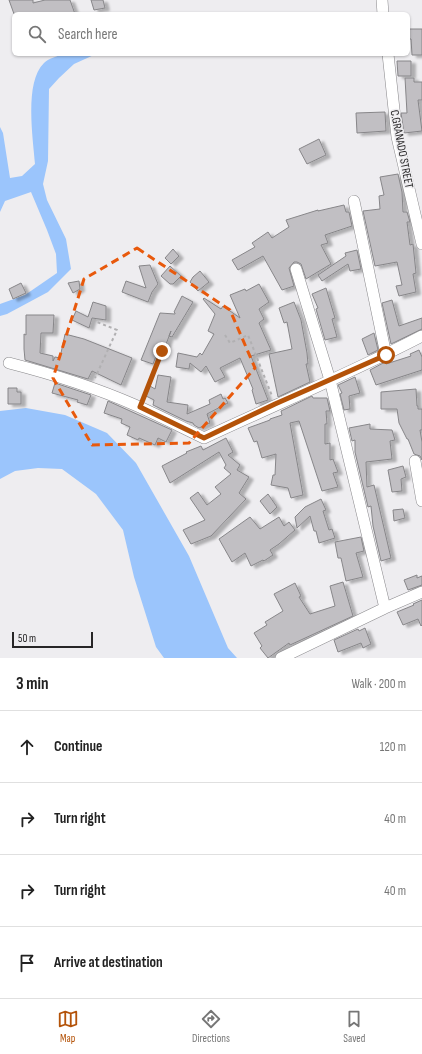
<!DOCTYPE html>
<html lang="en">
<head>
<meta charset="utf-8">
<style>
	body { margin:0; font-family:"Sofia Sans Condensed",sans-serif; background:#f6f6f6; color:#222 }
	.scale { position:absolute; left:12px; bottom:10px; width:81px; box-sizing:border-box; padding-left:4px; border:2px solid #272627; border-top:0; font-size:11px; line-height:14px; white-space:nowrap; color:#272627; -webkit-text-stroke:3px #eeedf0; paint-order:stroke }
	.stop { position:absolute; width:12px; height:12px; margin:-9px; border:3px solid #b45309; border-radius:50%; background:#fff }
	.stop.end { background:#b45309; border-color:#fff; box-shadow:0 1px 4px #0008 }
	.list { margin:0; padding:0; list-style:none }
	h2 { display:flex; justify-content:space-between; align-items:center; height:52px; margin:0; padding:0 16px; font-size:17px }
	h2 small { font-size:13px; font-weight:400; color:#767676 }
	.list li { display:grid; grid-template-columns:26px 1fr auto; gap:12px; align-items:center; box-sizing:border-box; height:72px; padding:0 16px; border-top:1px solid #e0e0e0 }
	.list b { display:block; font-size:15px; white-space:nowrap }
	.list em { font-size:13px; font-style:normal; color:#767676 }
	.icon { flex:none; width:22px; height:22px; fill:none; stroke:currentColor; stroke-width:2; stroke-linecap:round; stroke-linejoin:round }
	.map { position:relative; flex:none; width:422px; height:658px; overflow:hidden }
	.search { position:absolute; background:#fff; box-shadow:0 1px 3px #0004; left:12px; right:12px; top:12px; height:44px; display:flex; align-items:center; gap:10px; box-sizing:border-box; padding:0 14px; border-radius:6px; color:#767676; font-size:15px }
	.sheet { height:340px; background:#fff }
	nav { display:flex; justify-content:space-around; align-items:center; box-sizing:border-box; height:56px; border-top:1px solid #e0e0e0; background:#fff; font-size:11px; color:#767676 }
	nav a { display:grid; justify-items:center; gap:2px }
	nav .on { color:#b45309 }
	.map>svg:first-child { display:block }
</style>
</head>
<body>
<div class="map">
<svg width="422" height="658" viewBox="0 0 422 658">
	<defs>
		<filter id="shadow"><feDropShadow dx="4.5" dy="2.5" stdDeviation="1" flood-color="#0004"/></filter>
	</defs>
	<rect width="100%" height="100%" fill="#eeedf0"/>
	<path fill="#9bc5fc" d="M64 54H96L74 64 59 78 49 89 48 161 43 184 47 200 66 239 71 269 48 292 7 314 0 316V304L25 295 57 273 56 254 47 230 31 192 5 201 0 212V127L3 133 10 178 22 176 35 164C33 138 24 82 44 63 49 58 58 56 64 54Z
		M26 408 65 415 107 433 136 463 189 556 228 648 237 658H164L156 647 134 577 123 530 96 494 62 469 38 468 15 471 0 479V411Z"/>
	<path fill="#c1bfc3" stroke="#878689" filter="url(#shadow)" d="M9 0H33V3L45 0H70L75 14H14Z
		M91 0H103L105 8 94 10Z
		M409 29H422V55H412L411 39H409Z
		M397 61H411V76H398Z
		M405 78H414V82H422V100H418L422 131 404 133 401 113H407Z
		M385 112 386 131 357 133 356 113Z
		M319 139 326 155 307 164 299 149Z
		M398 174 402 192 403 212H407L410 222H407L410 245 413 244 416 273 413 274 416 292 399 296 396 286 402 285 397 262 375 266 363 211 380 209 379 196 384 195 380 177Z
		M344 205 346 212H349L352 226 325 235 328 243 321 245 331 264 306 279 301 264 297 262H294L289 268 294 286 282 290 263 256 238 270 232 260 255 247 252 243 268 232 272 238 289 227 286 220 318 210V211Z
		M173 249 179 256 171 264 165 258Z
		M357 250 361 269 350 271 348 264 322 281 318 275 346 256 345 253Z
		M150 265 158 284 152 292 148 302 122 292 126 281 146 288 139 266Z
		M170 266 181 276 173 284H170L161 276Z
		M200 271 209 282 198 291 190 282 193 277Z
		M79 281 80 289 73 293 68 283Z
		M21 283 26 293 13 299 9 289Z
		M259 284 269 302 259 309 264 319 259 323 271 350 251 356 268 400 256 404 252 390 253 389 240 358 220 368 225 377 215 382 206 366 201 372 190 363 189 369 176 367 178 353 197 357 200 353 202 355 214 334 208 331 215 314 203 299 204 298 221 309 223 306 240 318 230 295 245 289 246 291Z
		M326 288 335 318 332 319 337 337 325 340 316 309 318 308 312 294Z
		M182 296 193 302 172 337 169 336 171 331 165 347 160 346 153 364 141 360 160 313 175 314V313L174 312Z
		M392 300 399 326 422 318V329L391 344 382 303Z
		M93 302 106 306V320L92 318 89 328 72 320 76 311 88 317Z
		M294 302 301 320 307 353 308 364H306L310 382 278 397 269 354 292 349 287 322 284 323 279 308Z
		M26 315H54L53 333H41L40 353 53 356V361L55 357 60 358 65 334 84 339 132 358 121 385 92 371 88 379 25 360 24 349V334L26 335Z
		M374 333 378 350 368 355 362 339Z
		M419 350 422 357V370L376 385 370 370 385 362 386 364 411 356 410 354Z
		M158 375 171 377 167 402 188 405 187 414 210 404 209 400 221 394 223 399 225 398 228 403 207 414 210 423 199 428 194 425 193 423 186 421 153 405 154 400 146 396 150 386 155 389Z
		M355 377 360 393 349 396 350 409 344 410 340 394 342 393 338 385Z
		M55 383 91 395 87 405 77 402 78 400 52 393Z
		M8 388H17V392H21V404H8Z
		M416 389 417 406H418V409H422V430H420L422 442V460L420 456 414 454 408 439H407L399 423 397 409H381V392Z
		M312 396 313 398H327L330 411H326L327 424H325V444L330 443V460L333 459 338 472 333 473 338 487 322 491 299 421 290 423 303 495 291 498 288 488 271 485 273 475H275L276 454 262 458 257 441 254 442 248 428 270 420V419L282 415 281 411Z
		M108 401 172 430 166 442 158 438 155 445 139 438 138 440 127 435 130 427 121 423 122 419 104 413Z
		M370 424V429L392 430 395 440 390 441 392 459 366 462 367 487 374 485 391 558 381 561 373 526 371 506 368 507 355 452V440L352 441 349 428Z
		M226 438 233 452 228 455 240 465 237 470 249 477 239 493 246 499 211 536 191 544 183 530 205 520 190 498 198 492 207 505 221 494 215 487 231 474 224 468 226 465 219 452 170 483 162 466 187 453 186 452 201 446 203 450Z
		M403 466 406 477 401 479 402 491 392 492 388 470Z
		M268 494 277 507 270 514 260 501Z
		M321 499 326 510 323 511 329 530 332 529 335 538 319 543 316 531H314L310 516 297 528 295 517 305 507Z
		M403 509 405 518 394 521 393 510Z
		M250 517 260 529 279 517 284 526 289 522 295 530 279 544 270 550 273 555 264 561 263 560 251 566 245 553 232 562 219 539Z
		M361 537 364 551 356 553 363 577 346 581 341 558H338L335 542Z
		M417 575V578L422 576V585L408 590 404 580Z
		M343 582 353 616 290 645 289 643 268 658 260 648 262 646 254 633 267 625 265 622 283 611 274 594 295 583 301 596 299 597 310 614 335 606 330 586Z
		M422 600V625L421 626 418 619 403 625 397 612 414 605 413 604Z
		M365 628 371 644 363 648 361 643 338 652 334 640 358 629 359 631Z"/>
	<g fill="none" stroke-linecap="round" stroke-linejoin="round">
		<g stroke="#8a898c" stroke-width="12">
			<path id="minor" d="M382 0 383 14
				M388 54 397 137 422 244
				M354 201 386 355
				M296 269 330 380 385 608
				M9 363C52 374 94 387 135 405 158 415 181 427 204 438 277 404 351 373 422 336
				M415 461 422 501
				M281 658 385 608 422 592"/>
		</g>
		<path stroke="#b1b0b2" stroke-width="2" stroke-dasharray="3 3" stroke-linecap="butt" d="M92 320 117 330 95 378
			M225 335 230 343 248 335 272 396
			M144 397 162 351"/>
		<use href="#minor" stroke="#fff" stroke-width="11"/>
	</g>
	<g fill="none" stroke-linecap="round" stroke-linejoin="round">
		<path stroke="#b45309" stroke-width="5" d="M162 351 140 407 204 438 275 404 386 355"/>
	</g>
	<path fill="none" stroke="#e8590c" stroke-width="3" stroke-dasharray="8 5" stroke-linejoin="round" d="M137 248 230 310 255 368 189 443 92 445 53 378 84 279Z"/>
	<g text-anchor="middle" stroke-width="3" stroke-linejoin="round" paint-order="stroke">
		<g font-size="12" fill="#272627" stroke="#eeedf0">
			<text transform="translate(402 149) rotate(79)" y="4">C.GRANADO STREET</text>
		</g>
	</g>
</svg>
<div class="scale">50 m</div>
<div class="stop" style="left:386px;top:355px"></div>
<div class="stop end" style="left:162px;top:351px"></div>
<div class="search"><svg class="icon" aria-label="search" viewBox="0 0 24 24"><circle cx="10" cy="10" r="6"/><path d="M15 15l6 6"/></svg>Search here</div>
</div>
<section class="sheet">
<h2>3 min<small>Walk · 200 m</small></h2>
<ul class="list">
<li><svg class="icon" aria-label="ahead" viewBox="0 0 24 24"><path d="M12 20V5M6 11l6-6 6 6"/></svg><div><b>Continue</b></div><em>120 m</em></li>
<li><svg class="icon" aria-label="right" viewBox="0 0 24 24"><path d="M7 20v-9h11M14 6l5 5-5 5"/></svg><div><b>Turn right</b></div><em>40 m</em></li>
<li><svg class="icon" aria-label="right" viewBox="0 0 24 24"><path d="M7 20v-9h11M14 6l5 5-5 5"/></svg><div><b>Turn right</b></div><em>40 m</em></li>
<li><svg class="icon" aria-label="arrive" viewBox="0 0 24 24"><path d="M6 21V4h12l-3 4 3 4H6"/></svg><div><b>Arrive at destination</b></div></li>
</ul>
</section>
<nav>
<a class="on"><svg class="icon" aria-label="map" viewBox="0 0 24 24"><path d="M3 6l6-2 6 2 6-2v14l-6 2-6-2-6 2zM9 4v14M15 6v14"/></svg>Map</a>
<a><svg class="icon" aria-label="directions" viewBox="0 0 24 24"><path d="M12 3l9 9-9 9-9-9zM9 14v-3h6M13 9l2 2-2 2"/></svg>Directions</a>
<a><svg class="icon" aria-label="saved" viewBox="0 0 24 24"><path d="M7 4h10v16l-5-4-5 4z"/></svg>Saved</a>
</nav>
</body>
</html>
